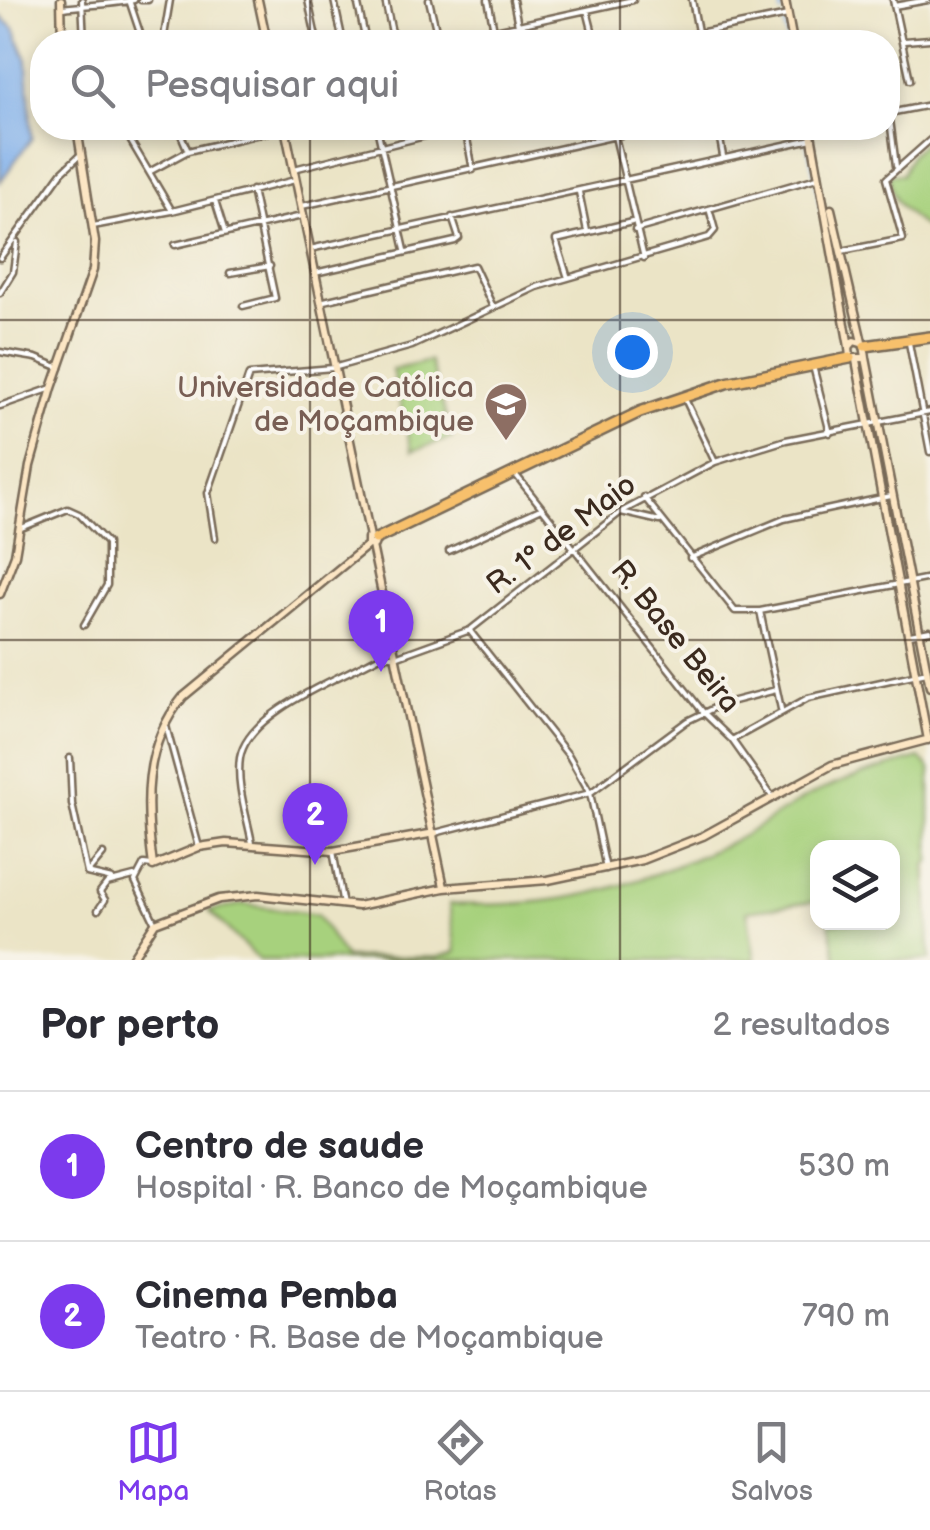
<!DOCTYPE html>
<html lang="pt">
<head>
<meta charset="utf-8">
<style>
	body { margin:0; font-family:"Balsamiq Sans",sans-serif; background:#f2f2f3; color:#2b2b33 }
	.controls { position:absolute; right:30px; bottom:30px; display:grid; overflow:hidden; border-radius:20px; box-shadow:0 5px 15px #0003 }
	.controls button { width:90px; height:90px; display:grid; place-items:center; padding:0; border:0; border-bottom:2px solid #e1e1e2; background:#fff; color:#2b2b33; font:50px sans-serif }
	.you { position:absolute; left:632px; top:352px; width:35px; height:35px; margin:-25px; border:8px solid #fff; border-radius:50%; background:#1a73e8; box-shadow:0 0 0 15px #1a73e833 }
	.badge { display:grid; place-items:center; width:65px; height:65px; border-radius:50%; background:#7c3aed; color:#fff; font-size:32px; font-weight:700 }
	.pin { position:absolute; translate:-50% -82px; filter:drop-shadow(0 2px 5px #0008) }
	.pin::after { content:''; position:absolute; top:52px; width:35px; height:30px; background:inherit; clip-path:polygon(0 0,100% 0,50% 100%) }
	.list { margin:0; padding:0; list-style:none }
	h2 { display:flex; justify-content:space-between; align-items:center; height:130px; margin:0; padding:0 40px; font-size:42px }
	h2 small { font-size:32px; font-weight:400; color:#7c7c81 }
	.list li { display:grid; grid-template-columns:65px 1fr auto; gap:30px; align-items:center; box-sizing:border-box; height:150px; padding:0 40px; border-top:2px solid #e1e1e2 }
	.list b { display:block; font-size:38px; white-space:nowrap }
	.list p { margin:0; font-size:32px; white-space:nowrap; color:#7c7c81 }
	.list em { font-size:32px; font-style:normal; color:#7c7c81 }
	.icon { flex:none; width:55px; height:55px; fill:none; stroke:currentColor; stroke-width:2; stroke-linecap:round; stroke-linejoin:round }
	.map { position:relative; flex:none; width:930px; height:960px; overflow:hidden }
	.search { position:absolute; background:#fff; box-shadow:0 5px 15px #0003; left:30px; right:30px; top:30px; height:110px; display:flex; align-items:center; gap:25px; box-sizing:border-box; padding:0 35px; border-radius:40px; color:#7c7c81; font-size:38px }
	.sheet { height:430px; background:#fff }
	nav { display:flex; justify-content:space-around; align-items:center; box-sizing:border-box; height:140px; border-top:2px solid #e1e1e2; background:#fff; font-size:28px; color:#7c7c81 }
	nav a { display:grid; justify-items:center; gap:5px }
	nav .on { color:#7c3aed }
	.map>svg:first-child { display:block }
</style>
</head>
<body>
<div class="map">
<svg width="930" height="960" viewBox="0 0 930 960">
	<rect width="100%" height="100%" fill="#f7f3e8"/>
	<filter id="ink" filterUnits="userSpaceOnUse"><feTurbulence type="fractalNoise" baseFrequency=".01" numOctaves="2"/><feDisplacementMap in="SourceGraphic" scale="20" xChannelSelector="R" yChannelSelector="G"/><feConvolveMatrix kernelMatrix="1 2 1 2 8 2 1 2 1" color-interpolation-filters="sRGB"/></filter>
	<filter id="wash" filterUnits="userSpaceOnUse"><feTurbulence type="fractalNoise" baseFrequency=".0048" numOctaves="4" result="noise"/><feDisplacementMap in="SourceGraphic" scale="40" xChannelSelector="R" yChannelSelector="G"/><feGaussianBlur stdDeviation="2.25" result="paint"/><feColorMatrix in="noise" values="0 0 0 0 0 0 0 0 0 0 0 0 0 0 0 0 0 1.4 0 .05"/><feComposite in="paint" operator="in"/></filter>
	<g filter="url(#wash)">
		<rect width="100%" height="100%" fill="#ebe4c6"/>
		<path fill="#a7d17d" stroke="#717e4e" stroke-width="2.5" d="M930 136V231C908 215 890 203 889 174L902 175 911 154Z
			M430 361 452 438 412 451 392 370Z
			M920 758 930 769V863L926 864 930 960H837L829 923 892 922V848H818L817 901 747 911 755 960H259L209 911 243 904 317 915 345 958 438 957 456 952 449 904C559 909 631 889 731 842 759 829 783 809 811 795 846 778 881 768 920 758Z"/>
		<path fill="#81b0eb" stroke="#5e6d84" stroke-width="2.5" d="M0 16 14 28 27 60 32 138 0 182Z"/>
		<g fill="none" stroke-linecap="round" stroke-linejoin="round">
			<path stroke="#81b0eb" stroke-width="2.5" d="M780 0 782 13
				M784 19 788 42
				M804 128 806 137
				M807 142 815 176
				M816 183 821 209"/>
		</g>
	</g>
	<g filter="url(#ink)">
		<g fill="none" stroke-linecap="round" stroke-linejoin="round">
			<g stroke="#796b59" stroke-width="9">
				<path id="street" d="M82 0 84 42
					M129 0 143 42
					M141 0H148
					M308 0 317 42
					M334 0 343 42
					M357 0 366 42
					M385 0 394 42
					M429 0 439 42
					M488 0 494 30
					M513 0 518 25
					M692 0 700 42
					M893 0 910 80
					M894 6 928 0
					M63 8C84 5 110 5 134 0
					M587 10 595 42
					M904 41 930 39
					M163 42 170 0
					M440 42 633 0
					M654 42 788 15
					M888 104 896 166
					M889 113 930 105
					M123 128 172 211 295 180
					M178 128 188 151
					M377 128 405 250
					M465 128 473 170
					M613 128 644 258
					M718 128 723 156
					M294 169 457 128
					M149 172 188 151 285 128
					M579 192 587 231
					M215 201 225 233
					M302 206 652 128
					M93 226 172 211
					M635 230 817 178
					M175 245 302 216
					M310 249 812 139
					M842 251 903 239 886 179 930 140
					M0 258 62 172 81 154
					M230 273 270 266
					M315 273 455 241 459 238 452 217
					M568 278 556 240 632 222
					M0 293 13 272 17 242
					M324 301 474 266 493 307
					M243 306 275 298 252 190
					M909 343 930 452
					M0 352 36 358 60 368
					M813 366 830 433
					M685 399 715 462
					M0 406 52 388
					M516 475 703 712 732 740 771 795
					M644 497 735 611H760L930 578
					M621 512 660 521
					M19 529 68 509 79 514 107 543V585L84 625
					M215 538 208 493 249 375 333 368 412 346 537 287 709 237 715 230 710 212
					M449 551 542 508
					M690 558 784 519 891 496
					M760 611 781 709
					M470 631 569 756 590 793 606 869
					M910 635 930 631
					M166 726 199 847
					M732 740 808 698 927 672
					M70 758 72 804 87 873 112 879
					M435 833 590 793 687 721 722 704 776 690
					M252 843C247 816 236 785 240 758 248 711 341 678 380 656H398L470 630 621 512 715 462 786 440 930 412
					M333 851 343 905
					M152 865 144 864 135 881 155 923
					M88 872 103 854
					M98 910 105 900 100 892 107 883 134 876"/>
			</g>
			<g stroke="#796b59" stroke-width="11">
				<path id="secondary" d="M61 0 62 42
					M258 0 267 42
					M785 0 793 42
					M285 128 370 537
					M810 128 849 347
					M831 209 862 342
					M854 341 864 344 866 358H850L849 347Z
					M866 358 930 687
					M856 360 928 740
					M368 545H374L376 539 368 538V545L183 697C142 747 145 805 153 866L199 847 226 843 333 851 435 833
					M372 546 444 887
					M0 594 15 555 30 466 52 388 93 270 95 242 77 128
					M131 960 155 923 219 899 258 895 358 906 444 888 548 880 642 860 703 836 832 765 930 739"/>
			</g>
			<g stroke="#796b59" stroke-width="14">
				<path id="highway" d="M865 346 930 337
					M376 539 640 412 726 383 850 358"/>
			</g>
			<use href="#street" stroke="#fff" stroke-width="4"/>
			<use href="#secondary" stroke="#fce6c4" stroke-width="6"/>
			<use href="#highway" stroke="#f7c06c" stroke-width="9"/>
		</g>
	</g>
	<path fill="none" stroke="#3b2a1e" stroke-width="2.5" stroke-opacity="0.55" d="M310 0V42M620 0V42M310 128V960M620 128V960M0 320H930M0 640H930"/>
	<defs>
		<g id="university-pin" transform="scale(2.25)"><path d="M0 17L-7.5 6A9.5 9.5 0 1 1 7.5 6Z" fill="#8d6e63" stroke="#f7f3e8"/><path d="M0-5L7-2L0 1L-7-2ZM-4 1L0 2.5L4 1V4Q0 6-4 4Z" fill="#fff"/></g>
	</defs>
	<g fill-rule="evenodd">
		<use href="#university-pin" x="506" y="404"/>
	</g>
	<g text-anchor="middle" stroke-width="8" stroke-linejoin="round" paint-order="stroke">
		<g font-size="30" fill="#785e54" stroke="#f7f3e8" text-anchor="end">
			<text x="474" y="397">Universidade Católica<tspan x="474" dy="34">de Moçambique</tspan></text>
		</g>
		<g font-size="30" fill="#3b2a1e" stroke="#f7f3e8">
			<text transform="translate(561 534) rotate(-37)" y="10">R. 1º de Maio</text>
			<text transform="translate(676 636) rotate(51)" y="10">R. Base Beira</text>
		</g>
	</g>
</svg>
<div class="controls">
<button><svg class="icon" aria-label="layers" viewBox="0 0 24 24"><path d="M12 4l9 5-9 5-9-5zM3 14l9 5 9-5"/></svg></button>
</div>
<div class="you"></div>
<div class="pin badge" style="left:381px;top:672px">1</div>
<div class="pin badge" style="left:315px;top:865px">2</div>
<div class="search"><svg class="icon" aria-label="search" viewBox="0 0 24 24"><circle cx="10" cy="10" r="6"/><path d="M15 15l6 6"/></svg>Pesquisar aqui</div>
</div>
<section class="sheet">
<h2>Por perto<small>2 resultados</small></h2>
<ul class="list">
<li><span class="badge">1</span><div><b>Centro de saude</b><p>Hospital · R. Banco de Moçambique</p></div><em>530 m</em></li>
<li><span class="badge">2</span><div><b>Cinema Pemba</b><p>Teatro · R. Base de Moçambique</p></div><em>790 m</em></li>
</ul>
</section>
<nav>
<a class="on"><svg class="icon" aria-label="map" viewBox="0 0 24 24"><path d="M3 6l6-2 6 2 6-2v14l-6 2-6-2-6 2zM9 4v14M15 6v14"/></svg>Mapa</a>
<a><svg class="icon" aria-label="directions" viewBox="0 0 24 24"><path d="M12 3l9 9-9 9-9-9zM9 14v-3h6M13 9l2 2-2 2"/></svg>Rotas</a>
<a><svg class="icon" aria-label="saved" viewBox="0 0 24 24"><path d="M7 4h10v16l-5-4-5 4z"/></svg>Salvos</a>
</nav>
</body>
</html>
